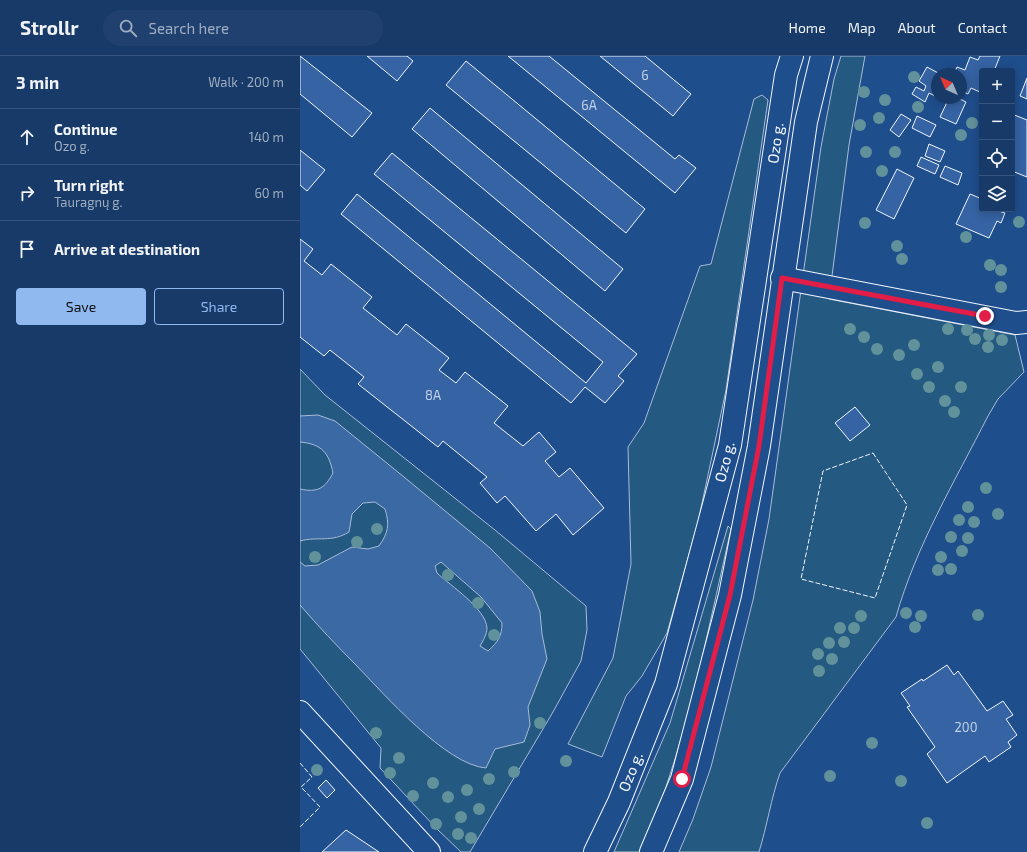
<!DOCTYPE html>
<html lang="en">
<head>
<meta charset="utf-8">
<style>
	body { margin:0; font-family:"Exo 2",sans-serif; background:#20416f; color:#f1f3f6 }
	.controls { position:absolute; right:12px; top:12px; display:grid; overflow:hidden; border-radius:4px; box-shadow:0 2px 10px #0003 }
	.controls button { width:36px; height:36px; display:grid; place-items:center; padding:0; border:0; border-bottom:1px solid #36547d; background:#173a69; color:#f1f3f6; font:20px sans-serif }
	.compass { position:absolute; left:631px; top:12px; width:36px; height:36px; border-radius:50%; background:#173a69; box-shadow:0 2px 10px #0003; rotate:316deg }
	.stop { position:absolute; width:12px; height:12px; margin:-9px; border:3px solid #e11d48; border-radius:50%; background:#fff }
	.stop.end { background:#e11d48; border-color:#fff; box-shadow:0 1px 4px #0008 }
	.list { margin:0; padding:0; list-style:none }
	h2 { display:flex; justify-content:space-between; align-items:center; height:52px; margin:0; padding:0 16px; font-size:17px }
	h2 small { font-size:13px; font-weight:400; color:#9eadc0 }
	.list li { display:grid; grid-template-columns:26px 1fr auto; gap:12px; align-items:center; box-sizing:border-box; height:56px; padding:0 16px; border-top:1px solid #36547d }
	.list b { display:block; font-size:15px; white-space:nowrap }
	.list p { margin:0; font-size:13px; white-space:nowrap; color:#9eadc0 }
	.list em { font-size:13px; font-style:normal; color:#9eadc0 }
	.actions { display:flex; gap:8px; padding:12px 16px }
	.actions a { flex:1; padding:9px 0; border:1px solid #90b9f0; border-radius:4px; text-align:center; font-size:14px; color:#90b9f0 }
	.actions .main { background:#90b9f0; color:#111 }
	.icon { flex:none; width:22px; height:22px; fill:none; stroke:currentColor; stroke-width:2; stroke-linecap:round; stroke-linejoin:round }
	.map { position:relative; flex:none; width:727px; height:796px; overflow:hidden }
	header { display:flex; align-items:center; gap:24px; box-sizing:border-box; height:56px; padding:0 20px; background:#173a69; border-bottom:1px solid #36547d }
	header strong { font-size:19px }
	nav { display:flex; gap:22px; margin-inline-start:auto; font-size:14px }
	.search { width:280px; height:36px; background:#20416f; display:flex; align-items:center; gap:10px; box-sizing:border-box; padding:0 14px; border-radius:22px; color:#9eadc0; font-size:15px }
	main { display:flex }
	aside { flex:1; background:#173a69 }
	.map>svg:first-child { display:block }
</style>
</head>
<body>
<header>
<strong>Strollr</strong>
<div class="search"><svg class="icon" aria-label="search" viewBox="0 0 24 24"><circle cx="10" cy="10" r="6"/><path d="M15 15l6 6"/></svg>Search here</div>
<nav><a>Home</a><a>Map</a><a>About</a><a>Contact</a></nav>
</header>
<main>
<aside>
<h2>3 min<small>Walk · 200 m</small></h2>
<ul class="list">
<li><svg class="icon" aria-label="ahead" viewBox="0 0 24 24"><path d="M12 20V5M6 11l6-6 6 6"/></svg><div><b>Continue</b><p>Ozo g.</p></div><em>140 m</em></li>
<li><svg class="icon" aria-label="right" viewBox="0 0 24 24"><path d="M7 20v-9h11M14 6l5 5-5 5"/></svg><div><b>Turn right</b><p>Tauragnų g.</p></div><em>60 m</em></li>
<li><svg class="icon" aria-label="arrive" viewBox="0 0 24 24"><path d="M6 21V4h12l-3 4 3 4H6"/></svg><div><b>Arrive at destination</b></div></li>
</ul>
<div class="actions"><a class="main">Save</a><a>Share</a></div>
</aside>
<div class="map">
<svg width="727" height="796" viewBox="0 0 727 796">
	<rect width="100%" height="100%" fill="#1f4e8c"/>
	<path fill="#245a82" stroke="#a8bbd7" d="M541 0H565L549 89 529 243 715 279 724 316 698 343 688 360C655 425 616 490 596 561L480 717C471 743 467 770 459 796H379L393 763 411 711 453 544 469 463 521 91 534 23Z
		M462 39 468 44 426 334 398 466 367 577 342 620 326 640 302 701 268 688 313 602 331 508 328 391 344 367 400 210 411 208 454 43Z
		M0 313 25 339 195 474 286 550 287 574 281 605 253 656 170 796H161L137 773 80 712 81 692 0 593Z
		M428 470 431 473C411 560 394 649 365 734 357 755 351 776 341 796H314L370 667Z"/>
	<path fill="#3b69a3" stroke="#a8bbd7" fill-rule="evenodd" d="M18 359 35 365 104 421 190 492 232 535 240 556 242 578 247 603 228 651 230 669 224 686 195 693 186 712C146 709 84 638 56 609 37 590 18 570 0 549V506L5 510 18 509 52 491 68 493 79 490C88 477 90 469 85 453L75 446 63 447 52 458 49 476C31 487 18 480 0 485V433C18 437 25 432 33 417 29 397 22 388 0 386V360ZM141 506 181 541 202 567C202 580 198 586 188 595L180 590C183 585 187 578 187 572 186 553 151 530 137 517L135 510Z"/>
	<path fill="#3563a3" stroke="#f2f6ff" d="M0 0 72 57 52 81 0 38Z
		M67 0H107L113 5 97 25Z
		M208 0H249L375 103 379 99 396 112 375 137Z
		M300 0H345L391 38 373 60Z
		M680 0H700L694 15H682V37L671 32 668 38 661 35V18H654L657 11 665 14 670 1 678 4Z
		M166 5 345 153 326 177 146 29Z
		M627 11 640 18H637V22L633 30 637 32V41L629 37 625 46 612 38 616 31 624 35 626 30 619 25Z
		M727 22V43L720 40Z
		M649 42H658L666 46 656 68 640 61Z
		M130 52 323 213 305 235 112 73Z
		M601 58 611 64 599 81 590 74Z
		M712 58 727 64V121L712 115Z
		M617 60 636 69 630 81 612 72Z
		M629 88 645 95 640 106 625 100Z
		M0 94 25 114 7 135 0 129Z
		M92 97 337 298 318 320 324 325 305 347 285 331 271 347 41 158 57 138 286 327 303 306 74 118Z
		M621 101 639 109 635 118 617 110Z
		M645 110 662 117 658 129 640 121Z
		M597 113 614 122 594 163 576 154Z
		M670 138 682 143V153H702L701 156 705 157 701 167 697 165 689 182 656 168Z
		M0 183 13 193 4 205 22 219 31 208 72 241 63 252 97 279 106 268 149 302 139 314 156 327 165 316 208 350 194 367 223 390 239 376 256 396 245 405 259 421 270 412 304 452 273 479 256 458 236 475 205 440 197 447 180 427 187 421 143 385 138 391 58 328 64 321 30 294 24 300 0 281Z
		M555 351 570 369 550 385 535 367Z
		M647 609 654 619 658 615 687 655 703 645 713 659 706 663 717 679 708 686 711 691 689 706 685 700 647 727 627 698 635 691 607 651 610 650 601 637 622 623 623 625Z
		M26 724 35 734 27 742 18 732Z
		M46 774 79 796H22Z"/>
	<g fill="none" stroke-linecap="round" stroke-linejoin="round">
		<g stroke="#f2f6ff" stroke-width="24">
			<path id="street" d="M482 222 716 267 727 266
				M0 656 129 796"/>
		</g>
		<g stroke="#f2f6ff" stroke-width="24">
			<path id="primary" d="M295 796 319 746 366 628 430 389 486 19 492 0
				M351 796 382 723 430 539 459 390 506 66 522 0"/>
		</g>
		<use href="#street" stroke="#1f4e8c" stroke-width="22"/>
		<use href="#primary" stroke="#1f4e8c" stroke-width="22"/>
		<path stroke="#f2f6ff" stroke-width="1" stroke-dasharray="5 2" stroke-linecap="butt" d="M573 397 607 449 575 542 501 523 523 415Z
			M0 707 12 721 1 731 20 751 0 771"/>
	</g>
	<g fill="#61919a">
		<circle cx="614" cy="21" r="6"/>
		<circle cx="564" cy="36" r="6"/>
		<circle cx="585" cy="44" r="6"/>
		<circle cx="618" cy="51" r="6"/>
		<circle cx="579" cy="62" r="6"/>
		<circle cx="672" cy="67" r="6"/>
		<circle cx="560" cy="69" r="6"/>
		<circle cx="661" cy="79" r="6"/>
		<circle cx="566" cy="96" r="6"/>
		<circle cx="595" cy="96" r="6"/>
		<circle cx="582" cy="115" r="6"/>
		<circle cx="719" cy="166" r="6"/>
		<circle cx="565" cy="167" r="6"/>
		<circle cx="666" cy="181" r="6"/>
		<circle cx="597" cy="190" r="6"/>
		<circle cx="602" cy="203" r="6"/>
		<circle cx="690" cy="209" r="6"/>
		<circle cx="701" cy="214" r="6"/>
		<circle cx="701" cy="231" r="6"/>
		<circle cx="550" cy="273" r="6"/>
		<circle cx="648" cy="273" r="6"/>
		<circle cx="667" cy="274" r="6"/>
		<circle cx="689" cy="279" r="6"/>
		<circle cx="564" cy="281" r="6"/>
		<circle cx="675" cy="283" r="6"/>
		<circle cx="702" cy="284" r="6"/>
		<circle cx="614" cy="289" r="6"/>
		<circle cx="688" cy="291" r="6"/>
		<circle cx="577" cy="293" r="6"/>
		<circle cx="599" cy="299" r="6"/>
		<circle cx="638" cy="311" r="6"/>
		<circle cx="617" cy="318" r="6"/>
		<circle cx="629" cy="331" r="6"/>
		<circle cx="661" cy="331" r="6"/>
		<circle cx="645" cy="345" r="6"/>
		<circle cx="654" cy="356" r="6"/>
		<circle cx="686" cy="432" r="6"/>
		<circle cx="668" cy="451" r="6"/>
		<circle cx="698" cy="458" r="6"/>
		<circle cx="659" cy="464" r="6"/>
		<circle cx="674" cy="466" r="6"/>
		<circle cx="77" cy="473" r="6"/>
		<circle cx="651" cy="481" r="6"/>
		<circle cx="668" cy="482" r="6"/>
		<circle cx="57" cy="486" r="6"/>
		<circle cx="662" cy="495" r="6"/>
		<circle cx="15" cy="501" r="6"/>
		<circle cx="641" cy="501" r="6"/>
		<circle cx="651" cy="513" r="6"/>
		<circle cx="638" cy="514" r="6"/>
		<circle cx="148" cy="519" r="6"/>
		<circle cx="178" cy="547" r="6"/>
		<circle cx="606" cy="557" r="6"/>
		<circle cx="678" cy="559" r="6"/>
		<circle cx="561" cy="560" r="6"/>
		<circle cx="621" cy="560" r="6"/>
		<circle cx="615" cy="571" r="6"/>
		<circle cx="540" cy="572" r="6"/>
		<circle cx="554" cy="572" r="6"/>
		<circle cx="194" cy="579" r="6"/>
		<circle cx="544" cy="586" r="6"/>
		<circle cx="529" cy="587" r="6"/>
		<circle cx="518" cy="598" r="6"/>
		<circle cx="532" cy="603" r="6"/>
		<circle cx="519" cy="615" r="6"/>
		<circle cx="240" cy="667" r="6"/>
		<circle cx="76" cy="677" r="6"/>
		<circle cx="572" cy="687" r="6"/>
		<circle cx="99" cy="702" r="6"/>
		<circle cx="266" cy="705" r="6"/>
		<circle cx="17" cy="714" r="6"/>
		<circle cx="214" cy="716" r="6"/>
		<circle cx="90" cy="717" r="6"/>
		<circle cx="530" cy="720" r="6"/>
		<circle cx="189" cy="723" r="6"/>
		<circle cx="601" cy="725" r="6"/>
		<circle cx="133" cy="727" r="6"/>
		<circle cx="167" cy="734" r="6"/>
		<circle cx="113" cy="740" r="6"/>
		<circle cx="148" cy="741" r="6"/>
		<circle cx="179" cy="753" r="6"/>
		<circle cx="161" cy="761" r="6"/>
		<circle cx="627" cy="767" r="6"/>
		<circle cx="136" cy="768" r="6"/>
		<circle cx="158" cy="778" r="6"/>
		<circle cx="171" cy="782" r="6"/>
	</g>
	<g fill="none" stroke-linecap="round" stroke-linejoin="round">
		<path stroke="#e11d48" stroke-width="5" d="M382 723 430 539 459 390 482 222 685 260"/>
	</g>
	<g text-anchor="middle" stroke-width="3" stroke-linejoin="round" paint-order="stroke">
		<g font-size="13" fill="#c3d1e8">
			<text x="345" y="24">6</text>
			<text x="289" y="54">6A</text>
			<text x="133" y="344">8A</text>
			<text x="666" y="676">200</text>
		</g>
		<g font-size="15" fill="#f2f6ff" stroke="#1f4e8c">
			<text transform="translate(476 87) rotate(-82)" y="5">Ozo g.</text>
			<text transform="translate(425 406) rotate(-76)" y="5">Ozo g.</text>
			<text transform="translate(331 716) rotate(-68)" y="5">Ozo g.</text>
		</g>
	</g>
</svg>
<div class="controls">
<button>+</button>
<button>−</button>
<button><svg class="icon" aria-label="locate" viewBox="0 0 24 24"><circle cx="12" cy="12" r="6"/><path d="M12 2v4M12 18v4M2 12h4M18 12h4"/></svg></button>
<button><svg class="icon" aria-label="layers" viewBox="0 0 24 24"><path d="M12 4l9 5-9 5-9-5zM3 14l9 5 9-5"/></svg></button>
</div>
<svg class="compass" viewBox="-18 -18 36 36"><path d="M0-13l5 13h-10z" fill="#e53935"/><path d="M0 13l5-13h-10z" fill="#9eadc0"/></svg>
<div class="stop" style="left:382px;top:723px"></div>
<div class="stop end" style="left:685px;top:260px"></div>
</div>
</main>
</body>
</html>
